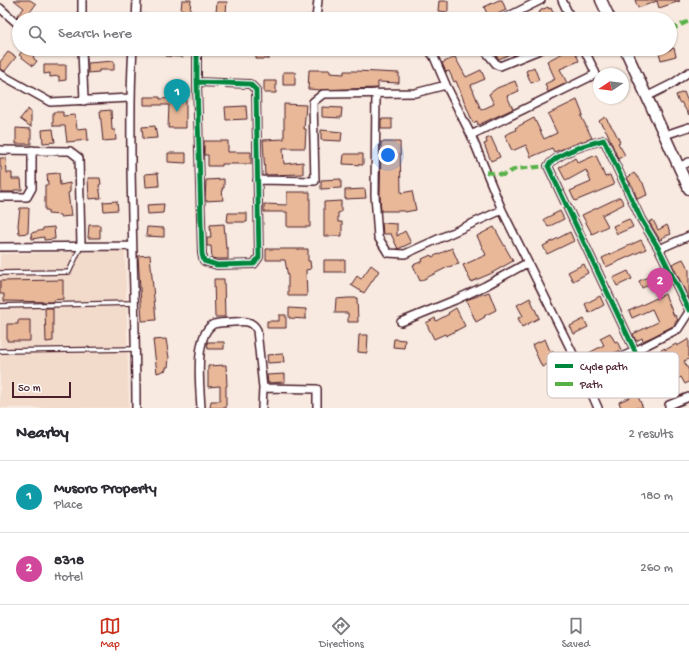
<!DOCTYPE html>
<html lang="en">
<head>
<meta charset="utf-8">
<style>
	body { margin:0; font-family:"Gochi Hand",sans-serif; background:#f7f7f7; color:#2b2b33 }
	.compass { position:absolute; left:593px; top:68px; width:36px; height:36px; border-radius:50%; background:#fff; box-shadow:0 1px 3px #0004; rotate:257deg }
	.scale { position:absolute; left:12px; bottom:10px; width:59px; box-sizing:border-box; padding-left:4px; border:2px solid #4a1f2b; border-top:0; font-size:11px; line-height:14px; white-space:nowrap; color:#4a1f2b; -webkit-text-stroke:3px #fff; paint-order:stroke }
	.you { position:absolute; left:388px; top:155px; width:14px; height:14px; margin:-10px; border:3px solid #fff; border-radius:50%; background:#1a73e8; box-shadow:0 0 0 6px #1a73e833 }
	.badge { display:grid; place-items:center; width:26px; height:26px; border-radius:50%; background:#c8321e; color:#fff; font-size:13px; font-weight:700 }
	.pin { position:absolute; translate:-50% -33px; filter:drop-shadow(0 1px 2px #0008) }
	.pin::after { content:''; position:absolute; top:21px; width:14px; height:12px; background:inherit; clip-path:polygon(0 0,100% 0,50% 100%) }
	.list { margin:0; padding:0; list-style:none }
	h2 { display:flex; justify-content:space-between; align-items:center; height:52px; margin:0; padding:0 16px; font-size:17px }
	h2 small { font-size:13px; font-weight:400; color:#7c7c81 }
	.list li { display:grid; grid-template-columns:26px 1fr auto; gap:12px; align-items:center; box-sizing:border-box; height:72px; padding:0 16px; border-top:1px solid #e1e1e2 }
	.list b { display:block; font-size:15px; white-space:nowrap }
	.list p { margin:0; font-size:13px; white-space:nowrap; color:#7c7c81 }
	.list em { font-size:13px; font-style:normal; color:#7c7c81 }
	.icon { flex:none; width:22px; height:22px; fill:none; stroke:currentColor; stroke-width:2; stroke-linecap:round; stroke-linejoin:round }
	.map { position:relative; flex:none; width:689px; height:408px; overflow:hidden }
	.search { position:absolute; background:#fff; box-shadow:0 1px 3px #0004; left:12px; right:12px; top:12px; height:44px; display:flex; align-items:center; gap:10px; box-sizing:border-box; padding:0 14px; border-radius:22px; color:#7c7c81; font-size:15px }
	.sheet { height:196px; background:#fff }
	nav { display:flex; justify-content:space-around; align-items:center; box-sizing:border-box; height:56px; border-top:1px solid #e1e1e2; background:#fff; font-size:11px; color:#7c7c81 }
	nav a { display:grid; justify-items:center; gap:2px }
	nav .on { color:#c8321e }
	.map>svg:first-child { display:block }
</style>
</head>
<body>
<div class="map">
<svg width="689" height="408" viewBox="0 0 689 408">
	<rect width="100%" height="100%" fill="#f8eae0"/>
	<filter id="ink" filterUnits="userSpaceOnUse"><feTurbulence type="fractalNoise" baseFrequency=".025" numOctaves="2"/><feDisplacementMap in="SourceGraphic" scale="8" xChannelSelector="R" yChannelSelector="G"/><feConvolveMatrix kernelMatrix="1 2 1 2 8 2 1 2 1" color-interpolation-filters="sRGB"/></filter>
	<g filter="url(#ink)">
		<path fill="#f3dbcb" d="M125 251 129 408H0V254Z"/>
		<path fill="#e8b899" stroke="#4a1f2b" d="M14 0H30L36 4 25 19H20L17 16 24 8Z
			M182 0H191L190 11 181 10Z
			M499 0H502L506 10 489 18 484 7Z
			M635 0H679L680 1 659 8 657 1 638 8Z
			M439 1H448V12L438 11Z
			M217 2H227L226 13H216Z
			M548 7 549 9 551 8 553 13 555 12 558 19H540L542 18 539 12 541 11V10Z
			M674 48 676 56 661 60 659 53Z
			M24 49H32L34 59 37 61 33 66 19 55Z
			M167 49H184L183 57 166 56Z
			M256 49H268L269 59H256Z
			M499 49H529L513 55 512 53 499 59 493 52Z
			M569 50 571 53 575 51 579 61 560 69 567 83 548 92 545 84 555 79 547 61Z
			M8 52 16 57 5 71 0 69V62Z
			M455 57 466 77 481 70 485 79 471 85 481 110 494 104 489 94 497 88 515 81 519 91 507 96 513 109 478 125 477 121 473 123 456 81 454 82 449 71 446 72 442 63Z
			M114 61V70H99V72L88 73V63Z
			M44 65H66V80L59 81V76L50 77V73L44 74Z
			M534 67 539 80 531 83 526 71Z
			M309 70H330V73L344 74V71H356L399 73V83L378 82V88L321 90 308 89Z
			M283 72H295V85H283Z
			M264 81H276V93H264Z
			M684 92 689 105V115L681 102 679 103 676 95Z
			M186 94V128H168L169 105H144V97H160V99L174 98V95Z
			M577 100 583 115 581 116 592 138 554 152 552 148 531 157 526 145 512 151 505 135 516 130 515 128 534 118 544 139 557 133 548 114Z
			M284 104 306 105 304 129H306L305 148H283L284 164 303 162V174L265 175 263 140 284 139Z
			M246 106 247 119 226 120 225 107Z
			M322 107 342 108 341 118 322 117Z
			M28 109 31 112V127L20 119Z
			M111 110 112 130H115L116 140 103 141 100 111Z
			M53 112H63V116L75 115 77 129 87 128 88 140 67 142 65 126H53Z
			M605 117 614 130 620 142 618 143 625 155 618 159 607 132 599 121Z
			M381 119H392V129H381Z
			M155 126 157 138 143 139 142 127Z
			M16 128 31 129V144H16Z
			M53 129 55 142 43 143 42 130Z
			M321 130 342 132 341 141 321 140Z
			M491 137 500 157 491 161 484 144 487 143 486 139Z
			M204 141H228V152H251V164H222V166H208V155H204Z
			M381 142H400L401 193 412 191 416 210 405 212V211H381L380 195Z
			M168 153H186V163L168 162Z
			M344 154H363V165L343 164Z
			M596 155 605 177 610 175 614 185 575 201 570 191 591 182 586 170 566 181 559 168 575 158 578 163Z
			M0 158H6L7 173H12V179H21L22 190H14V192H1V167H0Z
			M59 173 60 185 70 183V192L68 193 71 216 61 217 60 215 48 214V210H45V185H48L47 174Z
			M158 173 159 186 146 187 145 174Z
			M634 173 643 183 647 195 637 199 633 187 627 178Z
			M88 178H100L101 184 99 185 101 198 89 199Z
			M224 179V188H222L223 200 205 201 206 180Z
			M341 179V188L321 189V180Z
			M365 189 366 198 345 199V190Z
			M287 192H310V227H287V212H264V204L287 205Z
			M620 197 624 204 602 215 608 226 592 234 582 215Z
			M117 201 118 210 104 211 103 202Z
			M341 201V212L338 213V222H342V236H324V202Z
			M164 204 163 213 148 214 147 205Z
			M20 208H29L28 233 19 234 18 225Z
			M560 211 564 219 548 227 544 219Z
			M228 213H247V222H227Z
			M629 219 633 227 617 234 613 226Z
			M653 220 658 230 667 225 671 234 661 238 662 239 660 240 649 222Z
			M382 223 397 224V236L405 231 411 243 398 249 391 234H383Z
			M224 224 226 248H228V259H216L212 258 211 246H207V238H211L210 225Z
			M89 225H100V238H88Z
			M54 227 55 239 44 240V237L32 239 31 233 43 230V228Z
			M147 227 164 228V237L146 236Z
			M494 227 513 261 490 274 471 282 463 265 486 255 477 236Z
			M570 232 574 241 547 254 543 246Z
			M641 240 646 249 606 267 602 258Z
			M452 248 459 264 448 267 420 281 413 265 423 261 422 259 431 255 432 257Z
			M266 249H308V261H310L311 269 306 270 307 296H288V277L285 260H266Z
			M150 255 156 320 142 321 138 256Z
			M683 259 689 270V299L672 264Z
			M324 260H345V272H324Z
			M584 264 588 273 573 281 568 272Z
			M371 265 379 271 364 293 351 285 357 276 361 279Z
			M628 271 632 279 617 286 613 278Z
			M661 271 664 278 642 288 639 281Z
			M214 279H224L225 317H215Z
			M63 280V299L53 300V302L4 301V294H0V281Z
			M489 292 496 310 484 316 485 317 476 322 466 300Z
			M665 294 674 316 675 315 678 320 675 322V325L654 336 643 341 642 338 636 341 633 334 658 322 652 309 632 318 629 311Z
			M600 296 604 305 589 313 585 304Z
			M348 298H357L358 322H348V313H335L336 299Z
			M530 298 539 318 522 327 518 318 523 316 517 305Z
			M45 308H53V341L46 342Z
			M289 308 306 309V319L289 318Z
			M456 308 465 326 446 336 445 334 434 339 426 323 435 318 436 321 449 314 448 313Z
			M279 315H286V328H267V321H279Z
			M584 319 588 327 574 334 570 326Z
			M18 320H30V341H7V324H18Z
			M610 333 615 342 617 341 621 350 591 363 587 354 604 345 600 338Z
			M359 335H368L367 353 358 352Z
			M166 339 169 358 168 367H166V370L157 373 153 340Z
			M394 339 405 340 404 348 393 347Z
			M545 339 550 351 552 350 557 359 542 367 532 345Z
			M689 339V359L684 361 689 371V382L685 384 681 377 659 387 653 375 645 379 637 363 665 348V350L676 344 677 346Z
			M207 342H224V349H208Z
			M283 354 284 362 268 363 267 355Z
			M226 365 227 386H226V408H210L211 401H220V386L208 387V366Z
			M285 374V382L268 383 267 375Z
			M637 394 643 408H621L619 402Z"/>
		<g fill="none" stroke-linecap="round" stroke-linejoin="round">
			<g stroke="#4a1f2b" stroke-width="6">
				<path id="lane" d="M0 273 69 272 81 246
					M0 306 134 303
					M0 351 135 349"/>
			</g>
			<g stroke="#4a1f2b" stroke-width="10">
				<path id="street" d="M562 0 571 19
					M0 8 19 25
					M136 18 146 19
					M82 19V0
					M136 19 137 0
					M316 19 318 0
					M503 19 541 0
					M82 49 84 101
					M133 49C130 88 131 126 131 165 132 246 136 327 136 408
					M428 49 434 57 446 85 471 135 502 210 583 374 598 408
					M486 49 487 53 497 65 500 66 542 49
					M0 74 50 102 130 98
					M197 82 250 84 256 90 259 257 254 264 217 265 204 261 202 254 197 82V49
					M376 93 375 195 378 237 388 253 405 254 502 210
					M646 97 672 84 689 72
					M471 135 596 74 584 49
					M665 135 689 127
					M0 150 70 151 79 158 81 246
					M679 167 689 162
					M257 180 315 181 313 102 323 94 415 93 446 85
					M0 197H27L32 188V150
					M0 247 132 246
					M659 249 689 236
					M401 322 455 300 485 286 527 263
					M635 351 548 166C558 152 588 144 604 140L641 219 659 249 689 310
					M583 374 635 351 678 329 689 312
					M263 388 317 389V408
					M201 408C200 388 194 337 212 325 217 322 227 323 233 322 243 321 252 320 257 330L263 388 262 408
					M669 408V405L689 397"/>
			</g>
			<g stroke="#4a1f2b" stroke-width="13">
				<path id="secondary" d="M601 0 610 19
					M625 49 689 189"/>
			</g>
			<use href="#lane" stroke="#fff" stroke-width="3.5"/>
			<use href="#street" stroke="#fff" stroke-width="7"/>
			<use href="#secondary" stroke="#fff" stroke-width="10"/>
			<path stroke="#57b146" stroke-width="4" stroke-dasharray="8 4" stroke-linecap="butt" d="M670 30 689 21
				M625 50 628 49
				M486 172 503 175 516 169 548 166"/>
			<g stroke="#fff" stroke-width="8">
				<path id="cycleway" d="M197 82 250 84 256 90 259 257 254 264 217 265 204 261 202 254 197 82V49
					M635 351 548 166C558 152 588 144 604 140L641 219 659 249 689 310"/>
			</g>
			<use href="#cycleway" stroke="#00873e" stroke-width="5"/>
		</g>
	</g>
	<rect x="547" y="352" width="132" height="46" rx="6" fill="#fff" stroke="#c9bcbf" stroke-width="1"/>
	<rect x="555" y="364" width="18" height="4" fill="#00873e"/>
	<rect x="555" y="382" width="18" height="4" fill="#57b146"/>
	<g font-size="11" fill="#4a1f2b">
		<text x="580" y="370">Cycle path</text>
		<text x="580" y="388">Path</text>
	</g>
</svg>
<svg class="compass" viewBox="-18 -18 36 36"><path d="M0-13l5 13h-10z" fill="#e53935"/><path d="M0 13l5-13h-10z" fill="#7c7c81"/></svg>
<div class="scale">50 m</div>
<div class="you"></div>
<div class="pin badge" style="left:177px;top:112px;background:#0f9aa8">1</div>
<div class="pin badge" style="left:660px;top:301px;background:#d1479c">2</div>
<div class="search"><svg class="icon" aria-label="search" viewBox="0 0 24 24"><circle cx="10" cy="10" r="6"/><path d="M15 15l6 6"/></svg>Search here</div>
</div>
<section class="sheet">
<h2>Nearby<small>2 results</small></h2>
<ul class="list">
<li><span class="badge" style="background:#0f9aa8">1</span><div><b>Musoro Property</b><p>Place</p></div><em>180 m</em></li>
<li><span class="badge" style="background:#d1479c">2</span><div><b>8318</b><p>Hotel</p></div><em>260 m</em></li>
</ul>
</section>
<nav>
<a class="on"><svg class="icon" aria-label="map" viewBox="0 0 24 24"><path d="M3 6l6-2 6 2 6-2v14l-6 2-6-2-6 2zM9 4v14M15 6v14"/></svg>Map</a>
<a><svg class="icon" aria-label="directions" viewBox="0 0 24 24"><path d="M12 3l9 9-9 9-9-9zM9 14v-3h6M13 9l2 2-2 2"/></svg>Directions</a>
<a><svg class="icon" aria-label="saved" viewBox="0 0 24 24"><path d="M7 4h10v16l-5-4-5 4z"/></svg>Saved</a>
</nav>
</body>
</html>
